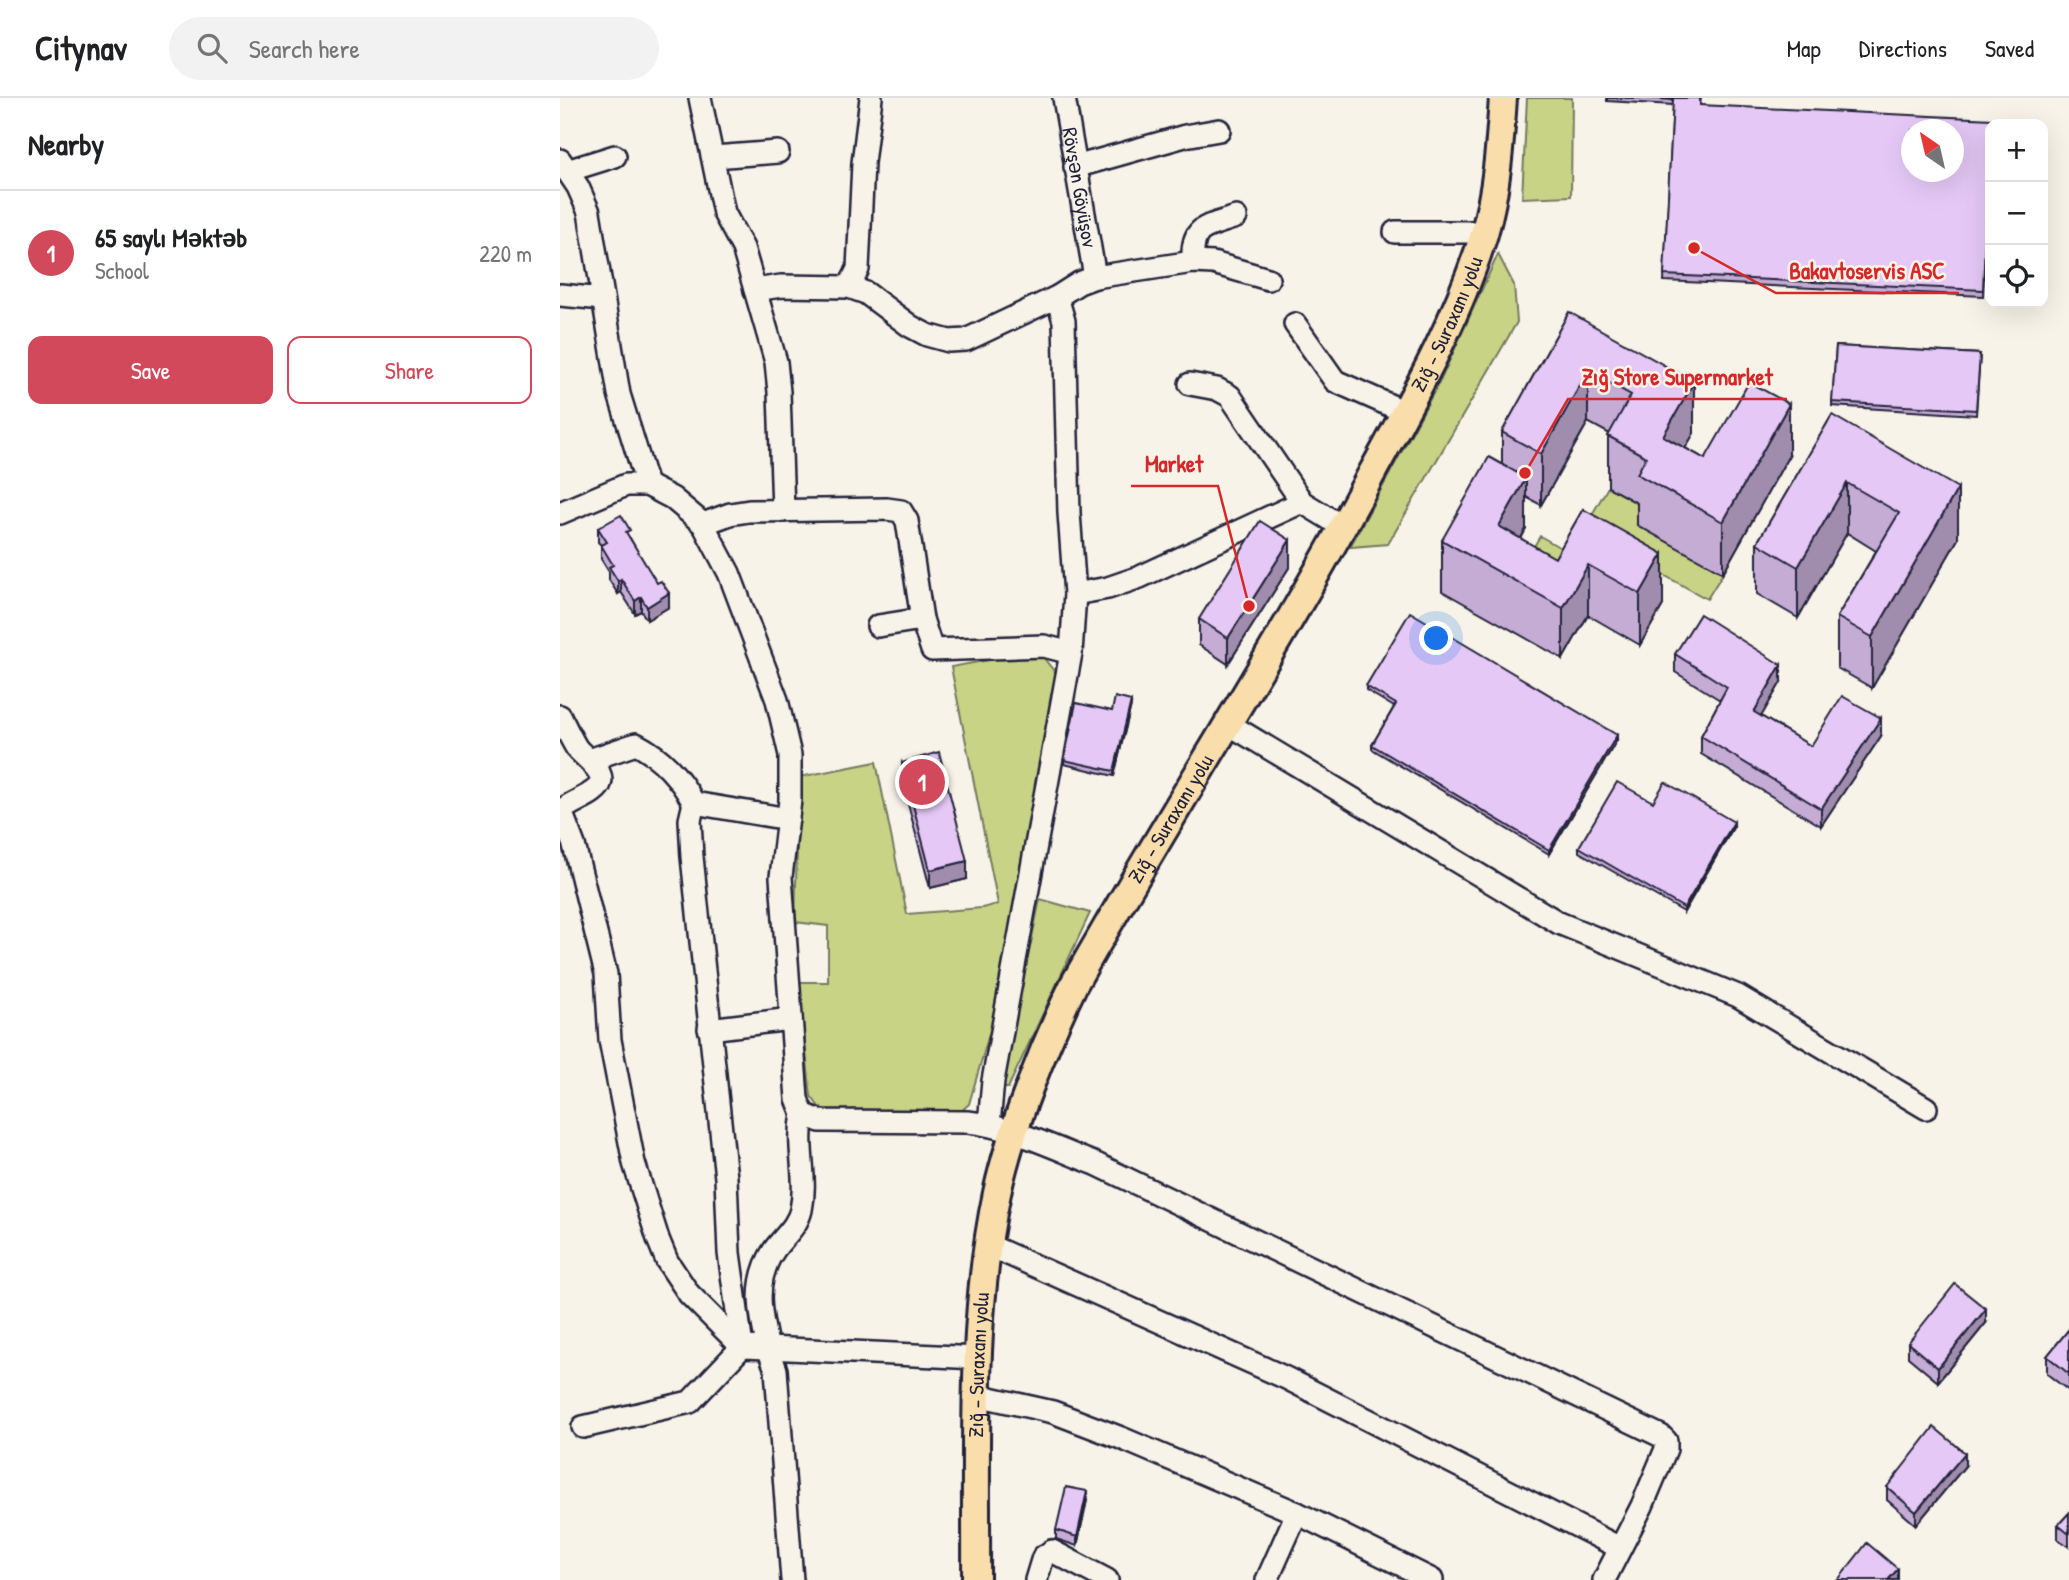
<!DOCTYPE html>
<html lang="en">
<head>
<meta charset="utf-8">
<style>
	body { margin:0; font-family:"Patrick Hand",sans-serif; background:#f2f2f2; color:#202124 }
	.controls { position:absolute; right:21px; top:21px; display:grid; overflow:hidden; border-radius:14px; box-shadow:0 7px 28px #0002 }
	.controls button { width:63px; height:63px; display:grid; place-items:center; padding:0; border:0; border-bottom:2px solid #e0e0e0; background:#fff; color:#202124; font:35px sans-serif }
	.compass { position:absolute; left:1341px; top:21px; width:63px; height:63px; border-radius:50%; background:#fff; box-shadow:0 7px 28px #0002; rotate:326deg }
	.you { position:absolute; left:877px; top:541px; width:24px; height:24px; margin:-18px; border:5px solid #fff; border-radius:50%; background:#1a73e8; box-shadow:0 0 0 10px #1a73e833 }
	.badge { display:grid; place-items:center; width:46px; height:46px; border-radius:50%; background:#d1495b; color:#fff; font-size:23px; font-weight:700 }
	.pin { position:absolute; translate:-50% -50%; border:4px solid #fff; box-shadow:0 2px 7px #0006 }
	.list { margin:0; padding:0; list-style:none }
	h2 { display:flex; justify-content:space-between; align-items:center; height:91px; margin:0; padding:0 28px; font-size:30px }
	h2 small { font-size:23px; font-weight:400; color:#757577 }
	.list li { display:grid; grid-template-columns:46px 1fr auto; gap:21px; align-items:center; box-sizing:border-box; height:126px; padding:0 28px; border-top:2px solid #e0e0e0 }
	.list b { display:block; font-size:26px; white-space:nowrap }
	.list p { margin:0; font-size:23px; white-space:nowrap; color:#757577 }
	.list em { font-size:23px; font-style:normal; color:#757577 }
	.actions { display:flex; gap:14px; padding:21px 28px }
	.actions a { flex:1; padding:16px 0; border:2px solid #d1495b; border-radius:14px; text-align:center; font-size:24px; color:#d1495b }
	.actions .main { background:#d1495b; color:#fff }
	.icon { flex:none; width:38px; height:38px; fill:none; stroke:currentColor; stroke-width:2; stroke-linecap:round; stroke-linejoin:round }
	.map { position:relative; flex:none; width:1509px; height:1482px; overflow:hidden }
	header { display:flex; align-items:center; gap:42px; box-sizing:border-box; height:98px; padding:0 35px; background:#fff; border-bottom:2px solid #e0e0e0 }
	header strong { font-size:33px }
	nav { display:flex; gap:38px; margin-inline-start:auto; font-size:24px }
	.search { width:490px; height:63px; background:#f2f2f2; display:flex; align-items:center; gap:18px; box-sizing:border-box; padding:0 24px; border-radius:38px; color:#757577; font-size:26px }
	main { display:flex }
	aside { flex:1; background:#fff }
	.map>svg:first-child { display:block }
</style>
</head>
<body>
<header>
<strong>Citynav</strong>
<div class="search"><svg class="icon" aria-label="search" viewBox="0 0 24 24"><circle cx="10" cy="10" r="6"/><path d="M15 15l6 6"/></svg>Search here</div>
<nav><a>Map</a><a>Directions</a><a>Saved</a></nav>
</header>
<main>
<aside>
<h2>Nearby<small></small></h2>
<ul class="list">
<li><span class="badge">1</span><div><b>65 saylı Məktəb</b><p>School</p></div><em>220 m</em></li>
</ul>
<div class="actions"><a class="main">Save</a><a>Share</a></div>
</aside>
<div class="map">
<svg width="1509" height="1482" viewBox="0 0 1509 1482">
	<rect width="100%" height="100%" fill="#f7f3e8"/>
	<filter id="ink" filterUnits="userSpaceOnUse"><feTurbulence type="fractalNoise" baseFrequency=".0143" numOctaves="2"/><feDisplacementMap in="SourceGraphic" scale="14" xChannelSelector="R" yChannelSelector="G"/><feConvolveMatrix kernelMatrix="1 2 1 2 8 2 1 2 1" color-interpolation-filters="sRGB"/></filter>
	<g filter="url(#ink)">
		<path fill="#c8d386" stroke="#757a60" stroke-width="2" d="M967 0H1012L1011 98 962 100Z
			M938 156 954 187 957 224 828 446 790 449 882 279Z
			M1048 389 1086 410 1077 427 1163 475 1147 501 1023 432Z
			M980 438 1006 453 987 486 961 471Z
			M478 553 498 578 438 905 409 1006 399 1015H270L259 1009 251 998 238 884H268V828L235 824 239 679 316 664 347 816 422 810 438 806 391 569Z
			M480 801 530 815 448 990H441Z"/>
		<g fill="none" stroke-linecap="round" stroke-linejoin="round">
			<g stroke="#22223b" stroke-width="26">
				<g id="minor">
					<path d="M140 0 164 115 183 150 216 264 219 294 223 413"/>
					<path id="s1" d="M504 0 535 179"/>
					<path d="M154 59 218 54"/>
					<path d="M0 62 18 89 29 114 59 296 87 387"/>
					<path d="M515 69 625 38 659 32"/>
					<path d="M7 73 55 58"/>
					<path d="M835 134H924"/>
					<path d="M633 164C631 127 645 130 676 119"/>
					<path d="M289 189 298 171 303 65 311 0"/>
					<path d="M195 192 221 188 289 189 306 195 350 228 367 237 389 243 406 242 497 199 519 185 535 179 633 164 653 165 708 181"/>
					<path d="M0 197 43 201"/>
					<path d="M735 226 775 283 845 314"/>
					<path d="M630 286 657 291 670 298 742 404 783 429"/>
					<path d="M0 415 66 387H87L112 400 143 426 169 475 217 602 230 657V702L221 779 237 1001 243 1016 260 1023 408 1024C453 1029 494 1050 536 1066L1101 1338 1106 1343V1351L1082 1408 1044 1482"/>
					<path d="M143 426 170 416 189 413 327 411 341 413 347 423 362 521 372 552 484 548 511 555"/>
					<path d="M515 496 548 490 580 479 742 404"/>
					<path d="M318 528 362 521"/>
					<path d="M0 618C5 628 10 639 16 649 22 659 55 677 34 693 24 701 11 704 1 713L14 747 46 876 50 942 74 1065 98 1141 107 1163 129 1196 182 1249 208 1250 216 1272 232 1482"/>
					<path d="M667 625 999 825 1178 898 1366 1010"/>
					<path d="M134 705 228 721"/>
					<path d="M149 931 231 921"/>
					<path d="M243 1016C236 1050 248 1079 241 1112 237 1129 223 1139 214 1152 193 1183 200 1216 208 1250L418 1260"/>
					<path d="M429 1026 433 983 511 555 515 496 509 415 504 223 497 199"/>
					<path d="M428 1147 726 1280 1060 1450"/>
					<path d="M417 1297 493 1314 561 1340 737 1415 872 1482"/>
					<path d="M23 1329 130 1304 182 1249 169 1155 166 1080 132 759 130 722 134 705C119 679 103 660 76 646L32 661"/>
					<path d="M476 1482 483 1459 492 1453 547 1482"/>
					<path d="M707 1482 737 1415"/>
				</g>
			</g>
			<g stroke="#22223b" stroke-width="32">
				<g id="major">
					<path id="s2" d="M416 1482C417 1354 410 1221 437 1095 452 1027 484 948 514 886 611 714 719 549 812 375 854 298 898 220 924 136 937 92 940 45 943 0"/>
				</g>
			</g>
			<use href="#minor" stroke="#f7f3e8" stroke-width="21"/>
			<use href="#major" stroke="#f9deab" stroke-width="26"/>
		</g>
		<path fill="#c5acd4" stroke="#22223b" stroke-width="2" d="M1047 0H1141L1140 7 1430 51 1423 198 1104 183 1113 7 1047 3Z
			M1009 214 1134 335 1125 350 1145 361 1229 357 1163 475 1077 427V405L1048 389V338L1050 336 1028 324 981 407 966 399V431L961 441 995 460 1023 411 1103 507 1080 547 1028 517 1003 561 882 493V442L942 366V334Z
			M1276 248 1420 256 1416 317 1272 308Z
			M1272 317 1398 441 1312 590 1277 570V519L1316 453 1287 435 1238 520 1197 496V445Z
			M38 430 70 440 109 509 87 522 81 513 75 516 61 494 58 496 49 482V474L41 461V447L38 444Z
			M730 468 668 566 639 547V521Z
			M1115 556 1221 584 1201 618 1251 648 1321 638 1261 728 1141 656V638L1160 602 1115 574Z
			M806 588 1057 642 989 756 812 651V647L834 609 806 592Z
			M571 607 554 678 504 666V662L552 613Z
			M342 665 407 781 370 790 342 683Z
			M1093 704 1174 728 1124 814 1019 754V749Z
			M1426 1225 1378 1284 1348 1259V1245Z
			M1509 1231V1293L1487 1276V1258Z
			M1405 1368 1356 1427 1327 1402V1389Z
			M527 1402 517 1448 496 1441V1432Z
			M1509 1415V1449L1498 1441V1427Z"/>
		<path fill="#a08cac" stroke="#22223b" stroke-width="2" d="M1028 273V324L981 407V356Z
			M1134 284V335L1103 389V338Z
			M1229 306V357L1163 475V424Z
			M966 380V431L941 475 939 428Z
			M1287 385V435L1238 520V469Z
			M1398 390V441L1312 590V539Z
			M730 442V468L668 566V540Z
			M1103 456V507L1080 547V496Z
			M1028 467V517L1003 561V510Z
			M61 481V494L58 496V483Z
			M109 495V509L87 522V509Z
			M81 499V513L75 516V503Z
			M1221 567V584L1194 631V614Z
			M571 603V607L554 678V673Z
			M1321 620V638L1261 728V711Z
			M1057 637V642L989 756V752Z
			M1174 724V728L1124 814V810Z
			M407 763V781L370 790V772Z
			M1426 1211V1225L1378 1284V1270Z
			M1405 1355V1368L1356 1427V1414Z
			M527 1393V1402L517 1448V1439Z
			M1338 1471V1482H1328Z"/>
		<path fill="#e5c8f6" stroke="#22223b" stroke-width="2" fill-rule="evenodd" d="M1082 0H1140V7L1432 21 1431 26H1430L1423 192 1104 177 1113 2ZM1352 32H1394V74H1352Z
			M1009 214 1134 284 1103 338 1145 361 1189 284 1229 306 1163 424 1077 376 1086 359 1048 338 1071 297 1028 273 981 356 942 334Z
			M1276 248 1420 256 1416 312 1272 304Z
			M1272 317 1398 390 1312 539 1277 519 1339 415 1287 385 1238 469 1197 445Z
			M929 359 966 380 939 428 995 460 1023 411 1103 456 1080 496 1028 467 1003 510 882 442Z
			M61 417 70 432 66 434 97 485 101 483 109 495 87 509 81 499 75 503 61 481 58 483 49 469 53 467 41 447 47 444 38 430Z
			M700 423 730 442 668 540 639 521Z
			M850 514 1057 637 989 752 812 647 836 606 806 588Z
			M1140 516 1221 567 1194 614 1251 648 1282 598 1321 620 1261 711 1141 638 1167 589 1115 556Z
			M555 599 571 603 554 673 504 662 516 605 552 613Z
			M379 654 407 763 370 772 342 665Z
			M1057 684 1093 704 1105 684 1174 724 1124 810 1019 749Z
			M1395 1186 1426 1211 1378 1270 1348 1245Z
			M1509 1231V1276L1487 1258Z
			M1374 1329 1405 1355 1356 1414 1327 1389Z
			M506 1389 527 1393 517 1439 496 1432Z
			M1509 1415V1436L1498 1427Z
			M1307 1445 1338 1471 1328 1482H1278Z"/>
	</g>
	<g text-anchor="middle" stroke-width="5" stroke-linejoin="round" paint-order="stroke">
		<g font-size="21" fill="#22223b" stroke="#f7f3e8">
			<text dy="7" stroke="none"><textPath href="#s1" startOffset="91">Rövşən Göyüşov</textPath></text>
			<text dy="7" stroke="none"><textPath href="#s2" startOffset="1370">Zığ - Suraxanı yolu</textPath></text>
			<text dy="7" stroke="none"><textPath href="#s2" startOffset="803">Zığ - Suraxanı yolu</textPath></text>
			<text dy="7" stroke="none"><textPath href="#s2" startOffset="215">Zığ - Suraxanı yolu</textPath></text>
		</g>
	</g>
	<path fill="none" stroke="#d62828" stroke-width="2.5" d="M1134 150L1216 195H1399M965 375L1008 301H1227M689 508L658 388H571"/>
	<g fill="#d62828" stroke="#f7f3e8" stroke-width="2.5">
		<circle cx="1134" cy="150" r="7"/>
		<circle cx="965" cy="375" r="7"/>
		<circle cx="689" cy="508" r="7"/>
	</g>
	<g font-size="23" text-anchor="middle" font-weight="bold" fill="#d62828" stroke="#f7f3e8" stroke-width="5" stroke-linejoin="round" paint-order="stroke">
		<text x="1307" y="181">Bakavtoservis ASC</text>
		<text x="1117" y="287">Zığ Store Supermarket</text>
		<text x="614" y="374">Market</text>
	</g>
</svg>
<div class="controls">
<button>+</button>
<button>−</button>
<button><svg class="icon" aria-label="locate" viewBox="0 0 24 24"><circle cx="12" cy="12" r="6"/><path d="M12 2v4M12 18v4M2 12h4M18 12h4"/></svg></button>
</div>
<svg class="compass" viewBox="-18 -18 36 36"><path d="M0-13l5 13h-10z" fill="#e53935"/><path d="M0 13l5-13h-10z" fill="#757577"/></svg>
<div class="you"></div>
<div class="pin badge" style="left:362px;top:684px">1</div>
</div>
</main>
</body>
</html>
